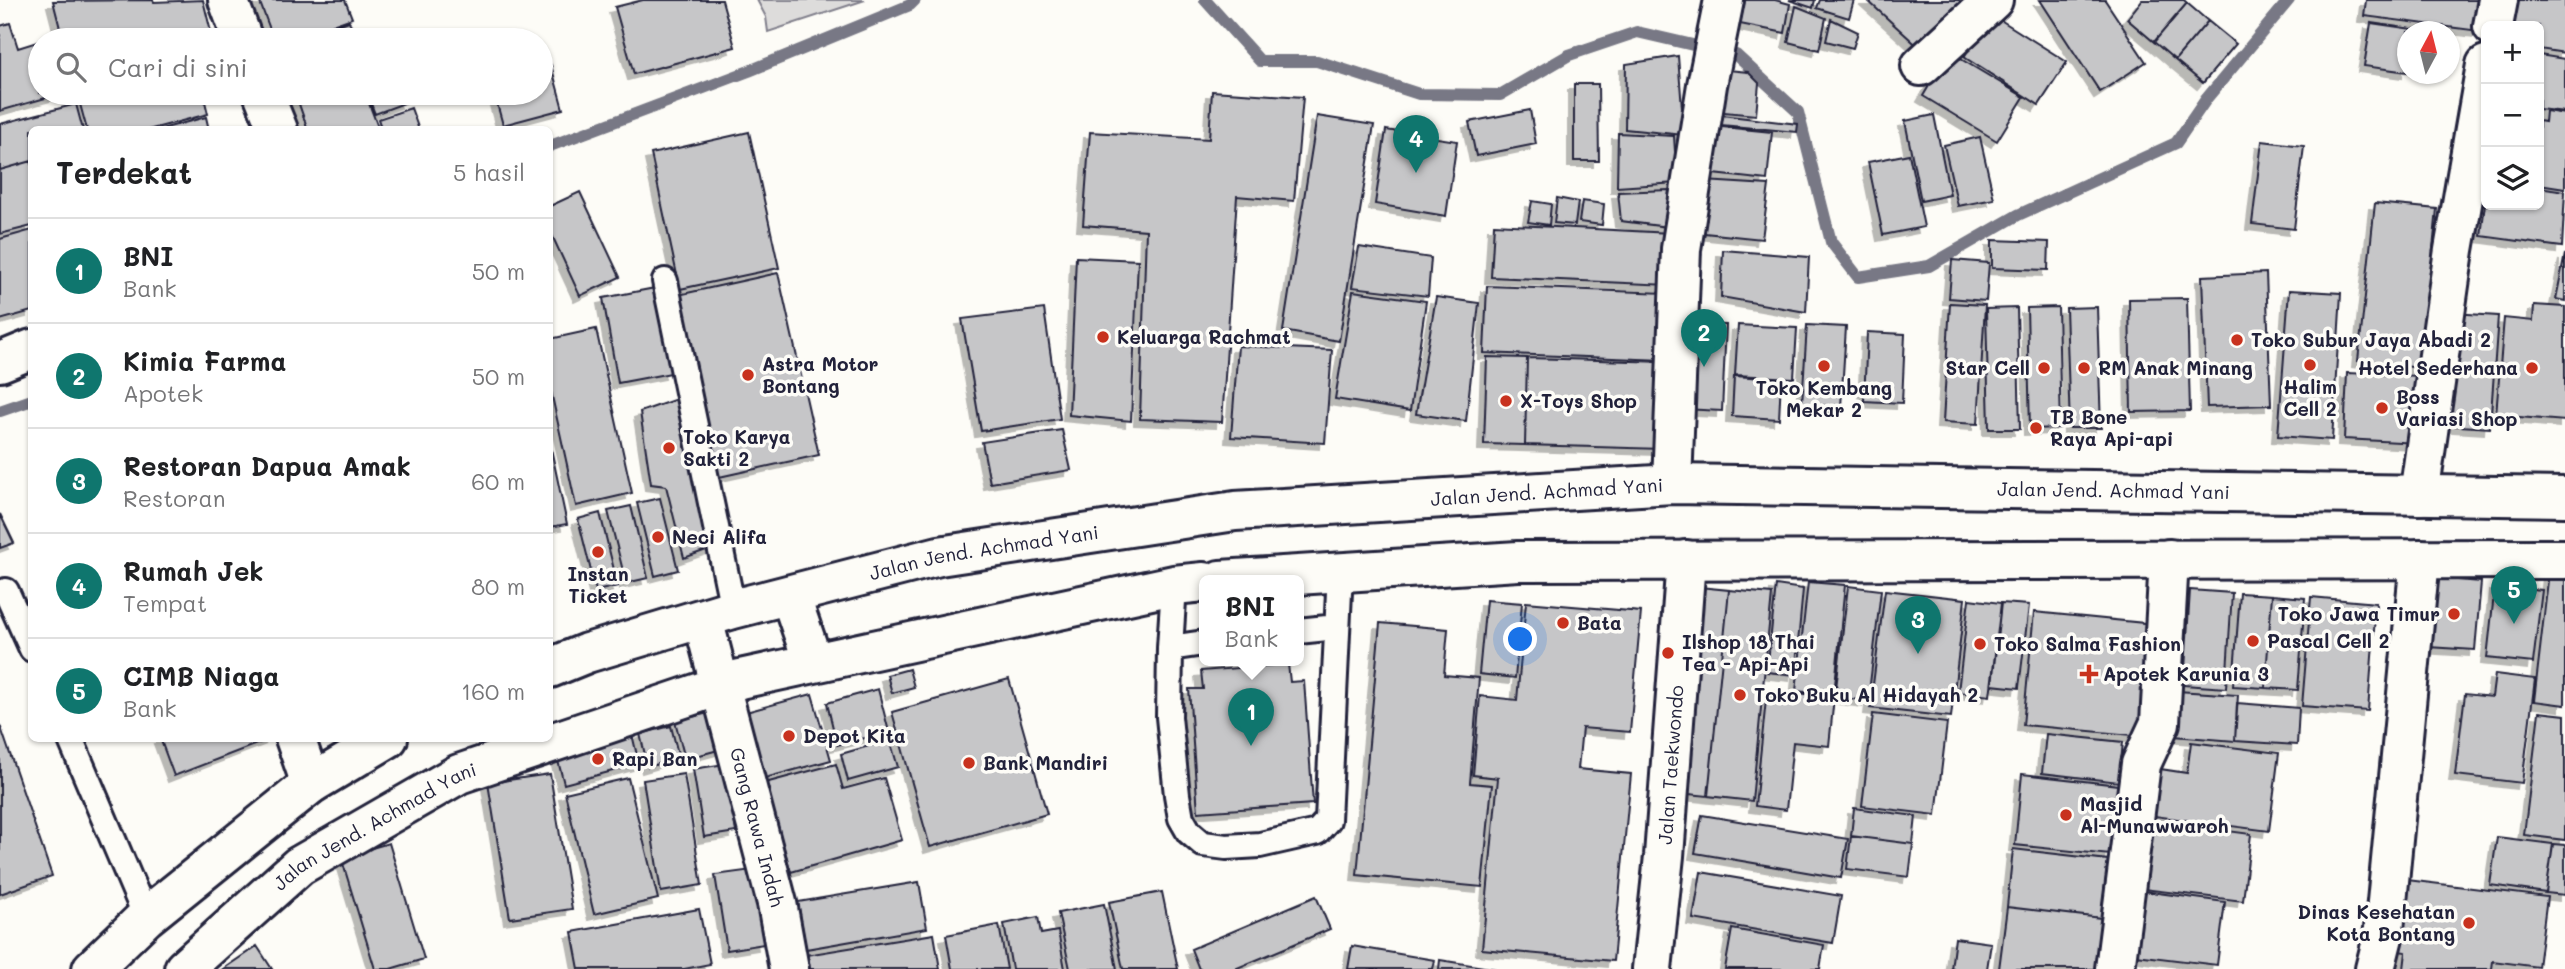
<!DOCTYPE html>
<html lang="id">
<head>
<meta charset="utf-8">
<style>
	body { margin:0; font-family:Mali,sans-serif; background:#f2f2f2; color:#202124 }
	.controls { position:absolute; right:21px; top:21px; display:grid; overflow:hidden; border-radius:10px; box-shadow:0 2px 5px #0004 }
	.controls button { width:63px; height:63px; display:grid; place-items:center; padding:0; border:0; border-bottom:2px solid #e0e0e0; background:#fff; color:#202124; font:35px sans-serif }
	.compass { position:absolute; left:2397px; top:21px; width:63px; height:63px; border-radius:50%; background:#fff; box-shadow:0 2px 5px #0004; rotate:7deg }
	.you { position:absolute; left:1521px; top:640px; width:24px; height:24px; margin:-18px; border:5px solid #fff; border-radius:50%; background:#1a73e8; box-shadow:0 0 0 10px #1a73e833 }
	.badge { display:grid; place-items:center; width:46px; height:46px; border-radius:50%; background:#0f766e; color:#fff; font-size:23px; font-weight:700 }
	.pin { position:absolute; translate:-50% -58px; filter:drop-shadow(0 2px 4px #0008) }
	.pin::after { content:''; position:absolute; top:37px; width:24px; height:21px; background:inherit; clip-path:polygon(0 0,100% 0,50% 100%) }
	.popup { position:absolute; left:1199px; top:575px; width:105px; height:91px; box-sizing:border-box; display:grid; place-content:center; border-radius:10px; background:#fff; filter:drop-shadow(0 2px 5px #0005); font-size:23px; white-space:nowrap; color:#757577 }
	.popup b { font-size:26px; color:#202124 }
	.popup::after { content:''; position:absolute; left:50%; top:100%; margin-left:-14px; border:14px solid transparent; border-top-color:#fff }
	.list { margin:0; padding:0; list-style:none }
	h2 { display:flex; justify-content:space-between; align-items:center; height:91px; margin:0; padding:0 28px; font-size:30px }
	h2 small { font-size:23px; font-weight:400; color:#757577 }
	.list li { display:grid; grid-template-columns:46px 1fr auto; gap:21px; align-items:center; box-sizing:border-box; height:105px; padding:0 28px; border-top:2px solid #e0e0e0 }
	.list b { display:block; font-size:26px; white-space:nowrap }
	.list p { margin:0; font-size:23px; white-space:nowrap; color:#757577 }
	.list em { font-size:23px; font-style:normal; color:#757577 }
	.icon { flex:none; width:38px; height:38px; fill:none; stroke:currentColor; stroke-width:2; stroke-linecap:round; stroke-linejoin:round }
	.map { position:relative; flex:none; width:2565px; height:969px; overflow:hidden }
	.search { position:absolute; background:#fff; box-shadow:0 2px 5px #0004; left:28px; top:28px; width:525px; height:77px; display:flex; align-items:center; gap:18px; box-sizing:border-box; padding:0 24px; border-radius:38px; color:#757577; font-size:26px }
	.panel { position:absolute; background:#fff; box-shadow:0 2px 5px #0004; left:28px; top:126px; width:525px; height:616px; border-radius:10px }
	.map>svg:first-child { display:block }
</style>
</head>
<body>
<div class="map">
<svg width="2565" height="969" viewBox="0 0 2565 969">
	<defs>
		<filter id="shadow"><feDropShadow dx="-6" dy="6" stdDeviation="0" flood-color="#0004"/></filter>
	</defs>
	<rect width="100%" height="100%" fill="#fdfcf7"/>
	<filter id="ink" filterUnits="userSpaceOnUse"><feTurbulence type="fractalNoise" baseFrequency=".0143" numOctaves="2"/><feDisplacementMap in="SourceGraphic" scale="14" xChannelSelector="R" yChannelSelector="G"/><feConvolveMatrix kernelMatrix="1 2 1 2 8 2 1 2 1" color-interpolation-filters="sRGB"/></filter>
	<g filter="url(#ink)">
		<path fill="#dddcdb" stroke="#807f8b" stroke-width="2" d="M757 0H865L768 32 766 17Z"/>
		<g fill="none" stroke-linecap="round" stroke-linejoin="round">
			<path stroke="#787885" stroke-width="12" d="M1205 0 1260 61H1317L1419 94 1500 95 1569 55 1637 32 1736 55 1798 112 1831 242 1858 277 1929 266 2018 215 2176 143 2207 98 2289 0
				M550 146 749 71 910 5 915 0
				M0 411 32 400"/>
		</g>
		<path fill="#c6c6c8" stroke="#22223b" stroke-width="2" filter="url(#shadow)" d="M153 0 154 2 203 0 213 40H63L53 1Z
			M259 0H345L352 18 290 40H274Z
			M643 0H722L735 47 634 74 615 7Z
			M1745 0H1775L1790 4 1785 33 1740 24Z
			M1789 0H1815L1813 8Z
			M1820 0H1854L1849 18 1817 8Z
			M1867 0H1959L1965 5 1923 51Z
			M2040 0H2105L2146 62 2100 92Z
			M2142 0H2184L2187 3 2154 42 2127 19Z
			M2366 0H2483L2479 31 2364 16Z
			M2508 0H2565V53L2539 49V26H2504Z
			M2187 3 2208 21 2175 60 2154 42Z
			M1796 6 1826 18 1819 50 1788 42Z
			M1991 14 2067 62 2039 105 1964 57Z
			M1831 19 1858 32 1853 48 1826 41Z
			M349 21 356 40H296Z
			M2208 21 2236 44 2203 83 2175 60Z
			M10 23 18 48 40 41V93H63L0 111V26Z
			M2371 23 2433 32H2408V72L2364 66Z
			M1949 52 2024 97 1997 141 1923 96Z
			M2539 55 2565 59V112L2539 109Z
			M1678 56 1684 135 1625 129 1626 64Z
			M551 65 563 109 503 125 494 93H541V68Z
			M1718 69 1748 72 1759 83 1756 115 1713 111Z
			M1574 84H1598L1599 161H1574Z
			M1212 91 1303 97 1294 201 1237 196 1222 422 1140 419 1146 230 1083 225 1090 132 1209 139Z
			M77 93H203L208 114 148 130H87Z
			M293 93H323L297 103Z
			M330 93H365L379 130H308L299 104Z
			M367 93H403L407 102 375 114Z
			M76 104 83 130H32V161L0 170V124Z
			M411 108 419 130H382L378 119Z
			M1530 110 1536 144 1476 156 1469 122Z
			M2546 111 2565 114V188L2539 184V121L2545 122Z
			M1721 115 1798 124 1797 132 1721 125Z
			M1934 115 1950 195 1921 201 1905 121Z
			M1317 116 1374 125 1339 341 1283 331Z
			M206 117 209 130H158Z
			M1712 126 1772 132 1767 180 1705 173Z
			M1386 130 1457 141 1446 216 1375 204Z
			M749 132 779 268 680 289 651 154Z
			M1618 133 1674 136 1677 183 1617 187Z
			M1980 137 1994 199 1958 206 1944 145Z
			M2262 141 2304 146 2294 229 2252 224Z
			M1909 154 1924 227 1883 235 1868 162Z
			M32 161V226L0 234V170Z
			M1704 181 1769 185 1762 239 1695 232Z
			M2539 187 2565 191 2562 247 2481 236 2486 196V205H2539Z
			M1669 190 1668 227 1621 221 1618 192Z
			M580 192 620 277 580 296 550 231V206Z
			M1557 198 1578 202 1575 225 1554 223Z
			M1532 201 1551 204 1549 225 1528 222Z
			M1582 201 1604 204 1602 225 1579 222Z
			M2375 203 2437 209 2421 368 2358 361Z
			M1494 224 1671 233 1669 285 1491 277Z
			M32 230V311L0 320V239Z
			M1992 240 2049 242 2048 270 1992 268Z
			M1359 247 1431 258 1428 296 1352 287Z
			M1723 250 1809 257 1806 312 1721 297Z
			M2565 254V301L2556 299Z
			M1076 257 1138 260 1131 421 1069 415Z
			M1952 260 1989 263 1986 301 1949 298Z
			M778 273 819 455 719 477 678 295Z
			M2266 273 2271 405 2207 407 2202 276Z
			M1487 286 1667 293 1664 360 1484 353Z
			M655 288 671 373 618 383 603 298Z
			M2289 290 2341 293 2332 440 2278 436Z
			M1353 291 1426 301 1410 411 1335 399Z
			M1436 297 1479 303 1466 421 1416 414Z
			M2187 298 2190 411 2131 412 2129 299Z
			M1950 303 1985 305 1978 424 1943 422Z
			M2534 305 2565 307V421L2496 415 2504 318 2533 321Z
			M2058 307 2061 428 2030 429 2027 308Z
			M2097 307 2101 428H2070L2066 308Z
			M2017 308 2020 429H1989L1986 309Z
			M1044 309 1060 419 981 431 962 319Z
			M2453 313 2498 316 2490 428 2444 425Z
			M1686 324 1726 325 1722 411 1683 409Z
			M1738 325 1797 328 1794 378 1735 375Z
			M1807 325 1846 327 1841 407 1802 404Z
			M596 329 632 493 576 506 550 387V339Z
			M1867 332 1905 334 1902 403 1864 401Z
			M1238 346 1332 350 1325 443 1231 437Z
			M1487 357 1527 358 1525 445 1484 444Z
			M1527 358 1666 362 1663 449 1525 445Z
			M2347 373 2421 376 2418 443 2344 439Z
			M1734 376 1781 379 1779 419 1732 416Z
			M682 397 715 547 684 558 666 486 651 484 640 412Z
			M1062 430 1071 470 990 483 982 442Z
			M550 444 567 524 550 527Z
			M660 498 678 570 655 576 637 503Z
			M631 506 648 578 626 583 608 511Z
			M600 513 618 586 596 591 578 519Z
			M0 514 14 543 0 548Z
			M2549 572 2565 574V705L2534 701Z
			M2434 578 2481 582 2475 650 2428 647Z
			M1808 582 1845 585 1834 695 1796 691Z
			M1776 585 1803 589 1795 675 1767 672Z
			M2495 585 2542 590 2533 663 2487 658Z
			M1848 586 1881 590 1868 701 1835 697Z
			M1699 587 1729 590 1708 796 1679 793Z
			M1729 590 1772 594 1752 801 1708 796Z
			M1885 590 1965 599 1951 717 1870 708Z
			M2190 590 2232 593 2226 688 2184 685Z
			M2240 593 2272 595 2265 688 2233 686Z
			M2272 595 2305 598 2298 690 2265 688Z
			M2311 597 2376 603 2368 711 2302 706Z
			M1969 599 2001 603 1990 696 1958 692Z
			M1486 600 1522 603 1515 678 1479 674Z
			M1526 602 1641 612 1630 732 1582 728 1578 769 1631 774 1613 961 1482 949 1498 778 1473 775 1480 696 1517 700Z
			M2001 603 2029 605 2019 688 1992 685Z
			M2034 612 2154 624 2143 736 2023 725Z
			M1380 623 1448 629 1444 675 1479 678 1470 783 1492 785 1482 887 1357 875Z
			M1288 664 1290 682 1304 681 1313 804 1198 812 1189 689H1203L1201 671Z
			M909 669 914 687 892 693 887 675Z
			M2495 674 2535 679 2522 783 2455 775 2465 694 2492 697Z
			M1009 679 1047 814 930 847 892 712Z
			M878 689 889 732 837 745 827 703Z
			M1767 690 1834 697 1829 746 1793 742 1786 810 1755 806Z
			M2177 691 2238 695 2235 741 2174 736Z
			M812 694 831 760 765 778 746 712Z
			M2237 703 2299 708 2297 745 2235 741Z
			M713 712 722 749 685 759 675 721Z
			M2539 712 2565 715V840L2524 835Z
			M1873 714 1947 723 1936 815 1862 806Z
			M0 725 52 876 0 894Z
			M671 726 679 758 648 767 640 734Z
			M632 734 639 764 564 784 556 753Z
			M2046 734 2123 742 2119 782 2042 773Z
			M160 738H272L174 776Z
			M890 740 898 767 848 781 841 754Z
			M2191 742 2279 753 2269 831 2154 816 2160 769 2187 773Z
			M725 764 736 832 704 837 693 769Z
			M836 764 843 789 884 778 902 840 791 872 765 783Z
			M550 774 572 909 510 918 488 783Z
			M684 774 702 885 661 892 643 780Z
			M2022 774 2118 785 2110 855 2015 845Z
			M628 778 658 899 594 914 565 793Z
			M1854 808 1916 816 1913 844 1851 836Z
			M1702 815 1848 839 1841 878 1695 853Z
			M2152 821 2251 834 2243 901 2143 889Z
			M1851 836 1913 844 1909 877 1847 869Z
			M2497 837 2553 844 2546 893 2490 885Z
			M389 843 424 959 390 969H375L341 857Z
			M2553 844 2565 845V895L2546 893Z
			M2013 849 2108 860 2101 918 2007 907Z
			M752 870 764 944 727 950 715 875Z
			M1701 872 1841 896 1833 943 1693 919Z
			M2399 879 2547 897 2538 967 2493 961 2492 969H2404L2406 952 2390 950Z
			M919 882 927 928 806 949 798 902Z
			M2143 891 2225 902 2217 965 2135 955Z
			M1162 892 1178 969H1123L1109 902Z
			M1316 896 1330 929 1235 969H1199L1191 949Z
			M1104 904 1117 969H1070L1058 913Z
			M2007 907 2101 918 2095 969H1999Z
			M699 909 710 964 684 969H579L572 932Z
			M1038 917 1041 934 1058 931 1065 969H1012L1004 924Z
			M999 925 1007 969H952L946 935Z
			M1732 929 1824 945 1820 969H1725Z
			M934 934 940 969H808L806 955Z
			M1955 938 1991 943 1987 969H1951Z
			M257 946 272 969H223Z
			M1352 946 1435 960 1433 969H1348Z
			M1440 960 1496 969H1439Z"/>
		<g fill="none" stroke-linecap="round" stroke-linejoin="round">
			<g stroke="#22223b" stroke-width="30">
				<path id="lane" d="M665 281 733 609
					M1174 585 1170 648 1169 717 1177 795 1181 818 1189 832 1203 844 1226 847 1260 845 1317 832 1328 820 1340 571
					M6 591 32 649
					M1298 631 1337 627
					M1170 648 1204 643
					M70 738 146 917"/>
			</g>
			<g stroke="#22223b" stroke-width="44">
				<g id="street">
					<path d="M228 0 243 40"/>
					<path d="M2493 26 2498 0"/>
					<path d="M1921 66 1993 0"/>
					<path d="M263 93 278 130"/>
					<path d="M0 362 32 349"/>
					<path d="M1672 484 1681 249 1707 85 1724 0"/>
					<path d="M2419 495 2454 250 2486 65"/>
					<path id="s1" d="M720 685 777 903 789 969"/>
					<path d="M295 738 311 784"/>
					<path id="s2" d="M1652 969 1664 856 1686 560"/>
					<path d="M2115 969 2141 764 2160 723 2169 559"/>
					<path d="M2375 969 2383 937 2387 902 2420 559"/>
				</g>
			</g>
			<g stroke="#22223b" stroke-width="44">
				<g id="secondary">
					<path d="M1220 580 1518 561 2565 559"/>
					<path d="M790 595 813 662"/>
					<path d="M703 619 720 685"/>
					<path id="s3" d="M550 668 587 653 733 609 939 556 1235 511 1672 484 2565 497"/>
					<path d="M92 969 146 917 311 784 388 738"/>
					<path id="s4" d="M184 969 299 866 459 774 740 679 1174 585 1204 582"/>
				</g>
			</g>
			<use href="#lane" stroke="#fdfcf7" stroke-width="24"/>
			<use href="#street" stroke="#fdfcf7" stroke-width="38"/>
			<use href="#secondary" stroke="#fdfcf7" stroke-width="38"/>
		</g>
	</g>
	<g fill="#c8321e" stroke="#fdfcf7" stroke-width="2.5">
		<circle cx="1103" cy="337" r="7"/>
		<circle cx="2237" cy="340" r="7"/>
		<circle cx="2310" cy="365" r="7"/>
		<circle cx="1824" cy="366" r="7"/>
		<circle cx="2044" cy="368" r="7"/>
		<circle cx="2084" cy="368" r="7"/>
		<circle cx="2532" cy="368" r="7"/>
		<circle cx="748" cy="375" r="7"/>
		<circle cx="1506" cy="401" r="7"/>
		<circle cx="2382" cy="408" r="7"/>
		<circle cx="2036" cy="428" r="7"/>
		<circle cx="669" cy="448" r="7"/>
		<circle cx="658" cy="537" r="7"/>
		<circle cx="598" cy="552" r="7"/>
		<circle cx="2454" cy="614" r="7"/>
		<circle cx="1563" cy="623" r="7"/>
		<circle cx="2253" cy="641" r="7"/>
		<circle cx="1980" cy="644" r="7"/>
		<circle cx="1668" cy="653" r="7"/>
		<path d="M2085.5 663.5h7v7h7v7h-7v7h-7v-7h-7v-7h7z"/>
		<circle cx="1740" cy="695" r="7"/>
		<circle cx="789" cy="736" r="7"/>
		<circle cx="598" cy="759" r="7"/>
		<circle cx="969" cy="763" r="7"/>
		<circle cx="2066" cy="815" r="7"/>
		<circle cx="2469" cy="923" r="7"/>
	</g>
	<g text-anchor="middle" stroke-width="7" stroke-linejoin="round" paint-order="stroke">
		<g font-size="19" font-weight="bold" fill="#22223b" stroke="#fdfcf7" text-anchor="start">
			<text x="1117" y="344">Keluarga Rachmat</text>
			<text x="2251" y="347">Toko Subur Jaya Abadi 2</text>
			<text x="762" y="371">Astra Motor<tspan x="762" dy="22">Bontang</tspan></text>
			<text x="2030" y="375" text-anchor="end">Star Cell</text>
			<text x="2098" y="375">RM Anak Minang</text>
			<text x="2518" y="375" text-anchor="end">Hotel Sederhana</text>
			<text x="2310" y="394" text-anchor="middle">Halim<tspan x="2310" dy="22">Cell 2</tspan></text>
			<text x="1824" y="395" text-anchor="middle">Toko Kembang<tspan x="1824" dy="22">Mekar 2</tspan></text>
			<text x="2396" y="404">Boss<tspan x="2396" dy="22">Variasi Shop</tspan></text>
			<text x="1520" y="408">X-Toys Shop</text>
			<text x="2050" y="424">TB Bone<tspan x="2050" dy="22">Raya Api-api</tspan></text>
			<text x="683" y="444">Toko Karya<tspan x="683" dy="22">Sakti 2</tspan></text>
			<text x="672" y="544">Neci Alifa</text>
			<text x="598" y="581" text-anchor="middle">Instan<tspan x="598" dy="22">Ticket</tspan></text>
			<text x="2440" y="621" text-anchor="end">Toko Jawa Timur</text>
			<text x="1577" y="630">Bata</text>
			<text x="2267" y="648">Pascal Cell 2</text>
			<text x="1682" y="649">Ilshop 18 Thai<tspan x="1682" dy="22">Tea - Api-Api</tspan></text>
			<text x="1994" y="651">Toko Salma Fashion</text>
			<text x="2103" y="681">Apotek Karunia 3</text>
			<text x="1754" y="702">Toko Buku Al Hidayah 2</text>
			<text x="803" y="743">Depot Kita</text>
			<text x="612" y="766">Rapi Ban</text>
			<text x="983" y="770">Bank Mandiri</text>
			<text x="2080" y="811">Masjid<tspan x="2080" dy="22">Al-Munawwaroh</tspan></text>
			<text x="2455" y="919" text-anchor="end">Dinas Kesehatan<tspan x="2455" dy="22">Kota Bontang</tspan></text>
		</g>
		<g font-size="19" fill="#22223b" stroke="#fdfcf7">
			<text dy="7" stroke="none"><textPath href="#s3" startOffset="1584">Jalan Jend. Achmad Yani</textPath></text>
			<text dy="7" stroke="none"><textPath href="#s3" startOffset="1017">Jalan Jend. Achmad Yani</textPath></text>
			<text dy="7" stroke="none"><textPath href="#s3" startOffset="450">Jalan Jend. Achmad Yani</textPath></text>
			<text dy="7" stroke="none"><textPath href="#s2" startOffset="205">Jalan Taekwondo</textPath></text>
			<text dy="7" stroke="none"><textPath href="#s1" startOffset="147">Gang Rawa Indah</textPath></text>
			<text dy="7" stroke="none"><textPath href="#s4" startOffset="240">Jalan Jend. Achmad Yani</textPath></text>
		</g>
	</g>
</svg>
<div class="controls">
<button>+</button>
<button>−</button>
<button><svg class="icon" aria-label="layers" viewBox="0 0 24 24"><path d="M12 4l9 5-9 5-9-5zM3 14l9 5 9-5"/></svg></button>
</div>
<svg class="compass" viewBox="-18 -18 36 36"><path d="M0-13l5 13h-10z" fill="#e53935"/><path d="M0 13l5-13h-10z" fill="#757577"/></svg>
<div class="you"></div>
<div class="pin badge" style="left:1251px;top:746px">1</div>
<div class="popup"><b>BNI</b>Bank</div>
<div class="pin badge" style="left:1704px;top:367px">2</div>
<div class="pin badge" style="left:1918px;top:654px">3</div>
<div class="pin badge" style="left:1416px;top:173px">4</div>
<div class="pin badge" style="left:2514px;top:624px">5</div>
<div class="search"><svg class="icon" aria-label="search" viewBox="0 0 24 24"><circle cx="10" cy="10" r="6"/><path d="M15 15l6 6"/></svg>Cari di sini</div>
<section class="panel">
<h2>Terdekat<small>5 hasil</small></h2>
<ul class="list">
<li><span class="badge">1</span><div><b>BNI</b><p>Bank</p></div><em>50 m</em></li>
<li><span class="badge">2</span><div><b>Kimia Farma</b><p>Apotek</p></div><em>50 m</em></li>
<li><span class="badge">3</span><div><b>Restoran Dapua Amak</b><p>Restoran</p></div><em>60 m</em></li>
<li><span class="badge">4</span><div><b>Rumah Jek</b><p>Tempat</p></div><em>80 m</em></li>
<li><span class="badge">5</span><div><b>CIMB Niaga</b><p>Bank</p></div><em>160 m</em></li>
</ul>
</section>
</div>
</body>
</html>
